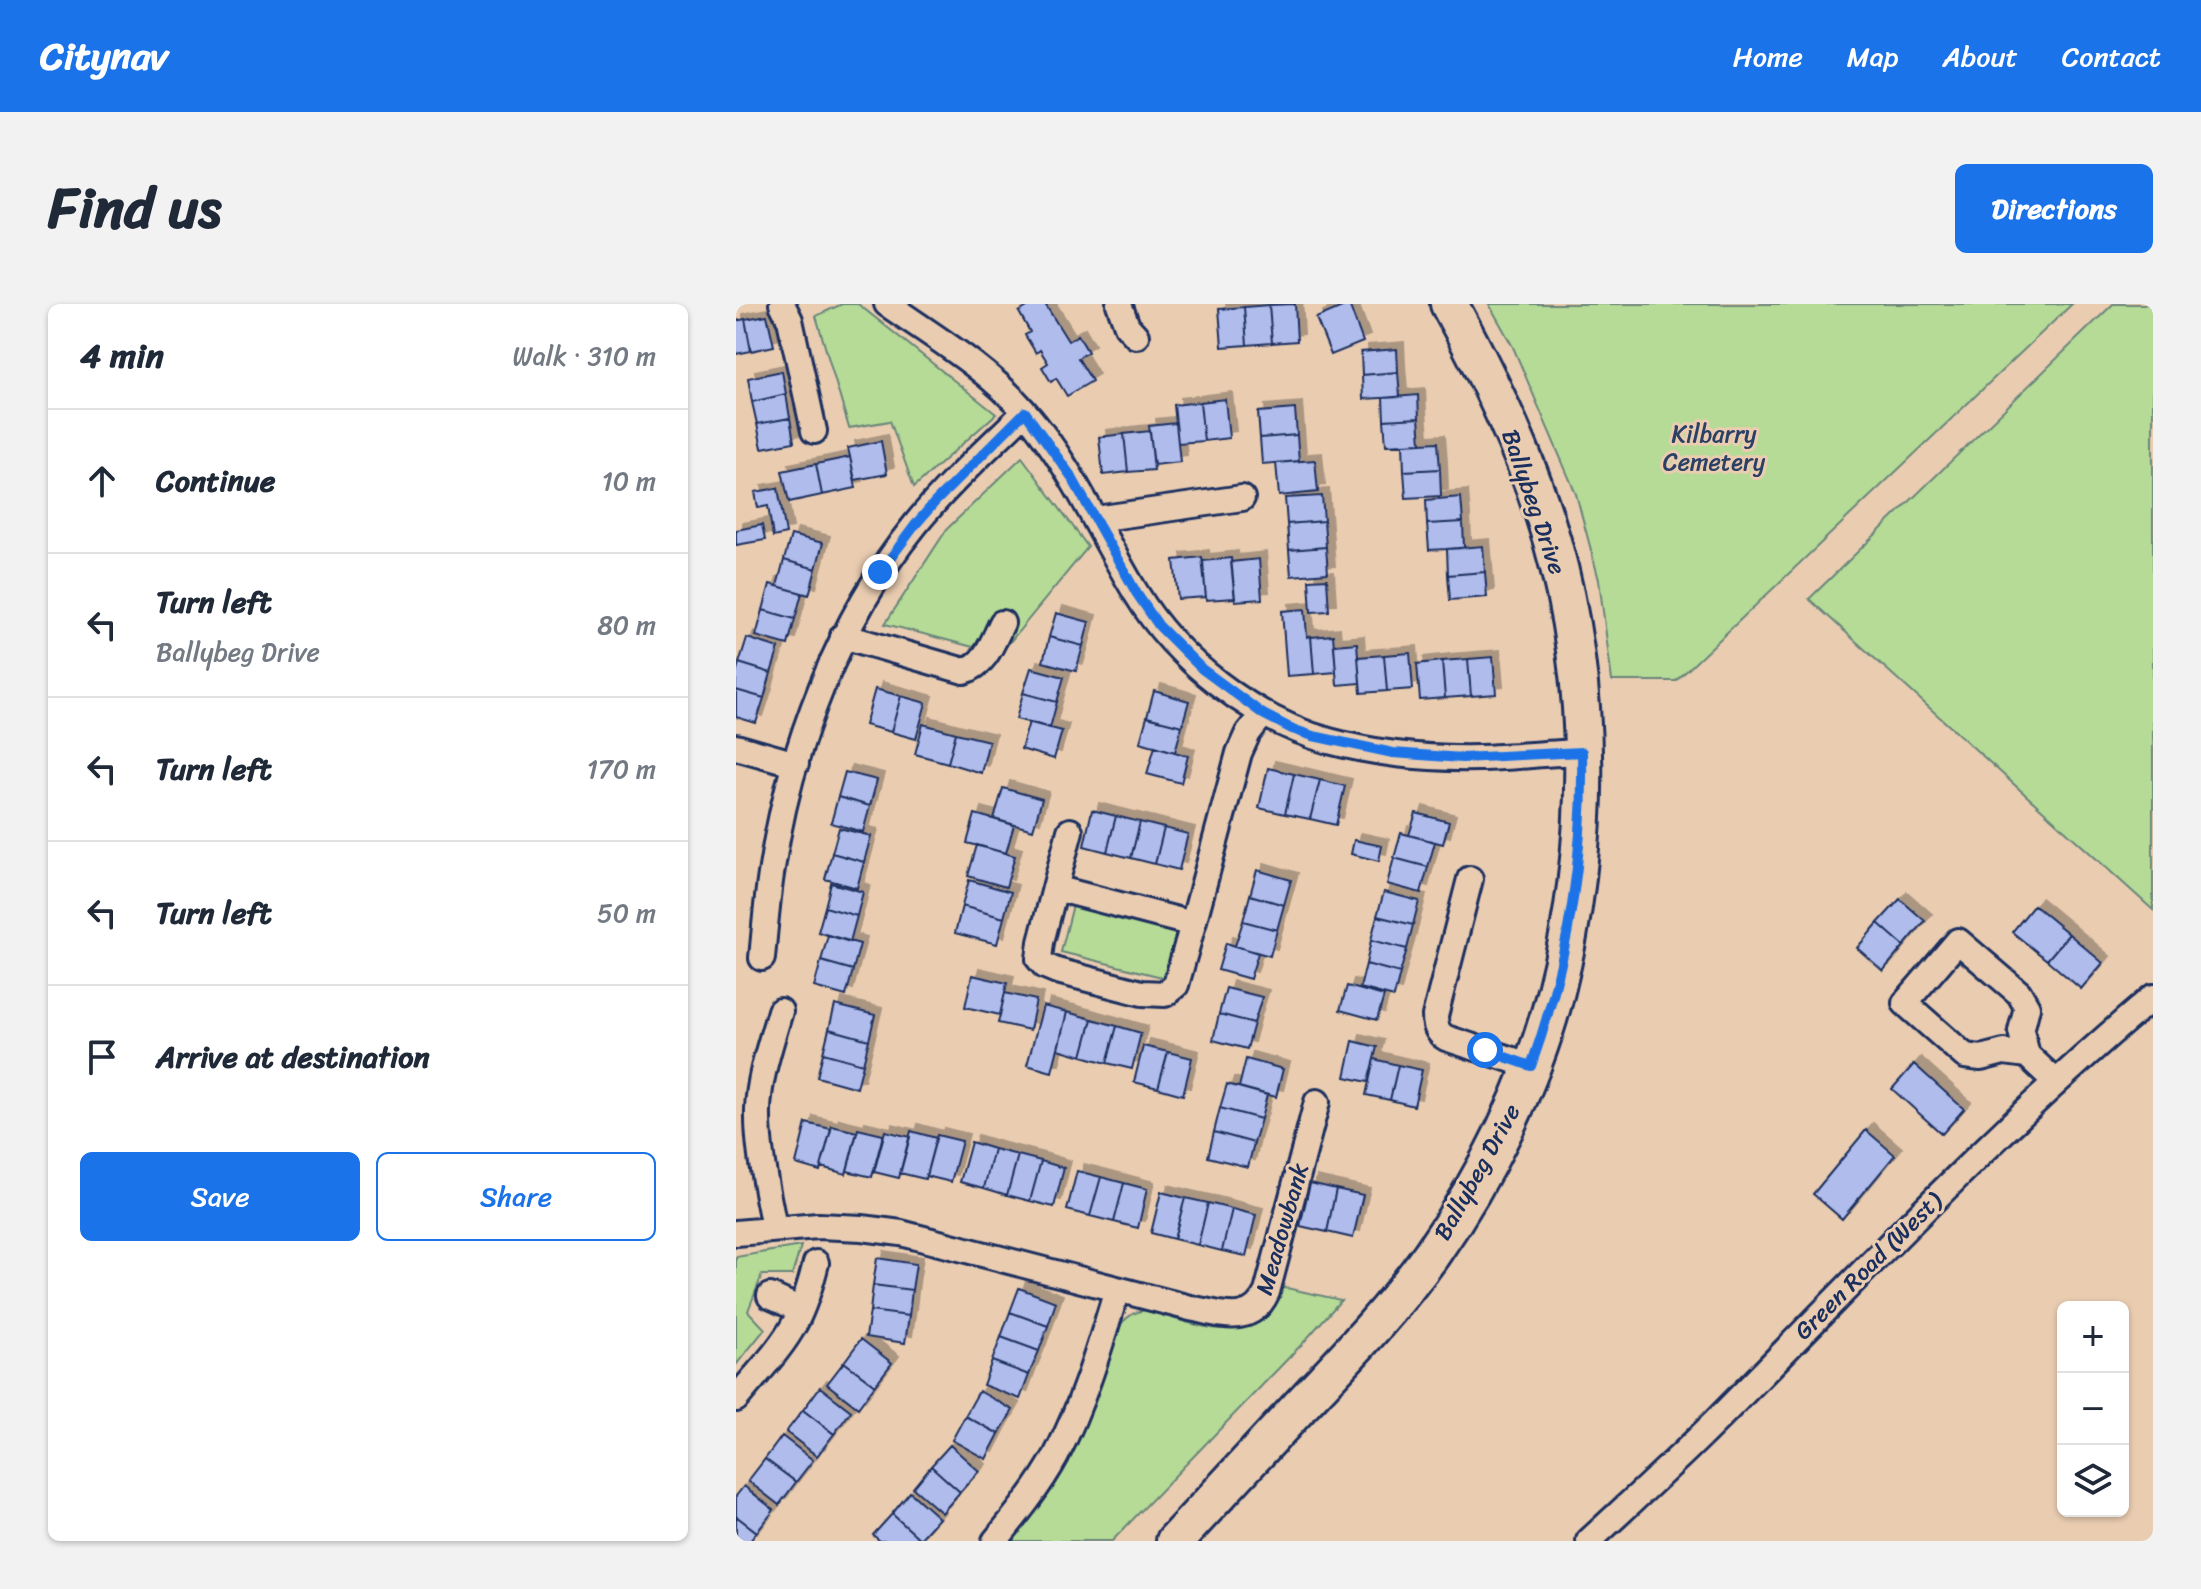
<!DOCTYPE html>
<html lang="en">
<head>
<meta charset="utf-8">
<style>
	body { margin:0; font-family:Sriracha,sans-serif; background:#f2f2f3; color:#1f2937 }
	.controls { position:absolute; right:24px; bottom:24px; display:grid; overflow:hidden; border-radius:12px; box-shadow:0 2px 6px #0004 }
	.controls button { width:72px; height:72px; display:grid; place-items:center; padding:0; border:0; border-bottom:2px solid #e0e1e3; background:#fff; color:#1f2937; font:40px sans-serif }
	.stop { position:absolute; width:24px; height:24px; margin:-18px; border:6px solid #1a73e8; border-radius:50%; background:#fff }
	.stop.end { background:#1a73e8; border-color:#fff; box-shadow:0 2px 8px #0008 }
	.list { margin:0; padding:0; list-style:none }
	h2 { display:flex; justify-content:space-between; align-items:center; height:104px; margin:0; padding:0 32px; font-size:34px }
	h2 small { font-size:26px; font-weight:400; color:#747a83 }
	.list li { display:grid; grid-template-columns:52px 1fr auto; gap:24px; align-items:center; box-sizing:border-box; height:144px; padding:0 32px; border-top:2px solid #e0e1e3 }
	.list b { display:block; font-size:30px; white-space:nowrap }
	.list p { margin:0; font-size:26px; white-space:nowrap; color:#747a83 }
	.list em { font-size:26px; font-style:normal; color:#747a83 }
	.actions { display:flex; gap:16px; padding:24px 32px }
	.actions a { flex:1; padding:18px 0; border:2px solid #1a73e8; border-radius:12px; text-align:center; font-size:28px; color:#1a73e8 }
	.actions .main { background:#1a73e8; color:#fff }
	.icon { flex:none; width:44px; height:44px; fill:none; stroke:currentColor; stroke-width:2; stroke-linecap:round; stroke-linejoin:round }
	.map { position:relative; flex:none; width:1417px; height:1237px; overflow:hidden; border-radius:12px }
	header { display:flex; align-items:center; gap:48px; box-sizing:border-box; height:112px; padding:0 40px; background:#1a73e8; color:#fff }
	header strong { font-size:38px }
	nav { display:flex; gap:44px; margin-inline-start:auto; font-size:28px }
	.intro { display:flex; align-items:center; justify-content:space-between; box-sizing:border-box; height:192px; padding:0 48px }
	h1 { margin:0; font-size:56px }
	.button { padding:20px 36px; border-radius:12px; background:#1a73e8; color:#fff; font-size:28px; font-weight:700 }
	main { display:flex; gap:48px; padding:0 48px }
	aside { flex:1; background:#fff; border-radius:12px; box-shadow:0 2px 6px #0004 }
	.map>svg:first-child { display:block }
</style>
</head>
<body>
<header>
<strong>Citynav</strong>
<nav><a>Home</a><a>Map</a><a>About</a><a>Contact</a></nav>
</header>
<div class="intro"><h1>Find us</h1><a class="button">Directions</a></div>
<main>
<aside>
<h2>4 min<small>Walk · 310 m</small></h2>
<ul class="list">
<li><svg class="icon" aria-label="ahead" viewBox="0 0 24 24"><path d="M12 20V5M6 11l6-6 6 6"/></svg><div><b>Continue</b></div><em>10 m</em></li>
<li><svg class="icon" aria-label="left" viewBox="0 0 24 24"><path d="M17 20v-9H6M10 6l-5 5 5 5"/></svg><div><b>Turn left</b><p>Ballybeg Drive</p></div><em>80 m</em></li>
<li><svg class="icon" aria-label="left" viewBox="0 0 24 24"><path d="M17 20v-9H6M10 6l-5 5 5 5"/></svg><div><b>Turn left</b></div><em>170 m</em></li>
<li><svg class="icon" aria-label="left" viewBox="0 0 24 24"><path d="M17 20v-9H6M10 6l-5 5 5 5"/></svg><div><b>Turn left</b></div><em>50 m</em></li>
<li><svg class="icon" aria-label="arrive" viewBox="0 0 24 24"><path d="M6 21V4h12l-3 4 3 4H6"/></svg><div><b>Arrive at destination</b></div></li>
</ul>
<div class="actions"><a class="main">Save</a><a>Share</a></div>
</aside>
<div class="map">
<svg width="1417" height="1237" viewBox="0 0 1417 1237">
	<defs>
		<filter id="shadow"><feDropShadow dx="7" dy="-7" stdDeviation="0" flood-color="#0004"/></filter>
	</defs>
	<rect width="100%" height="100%" fill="#eacdb1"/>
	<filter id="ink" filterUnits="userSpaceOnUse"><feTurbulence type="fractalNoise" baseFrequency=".0125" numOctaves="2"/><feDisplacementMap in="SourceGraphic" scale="16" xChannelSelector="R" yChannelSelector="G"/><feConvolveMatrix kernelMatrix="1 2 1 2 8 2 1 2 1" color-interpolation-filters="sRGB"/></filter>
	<g filter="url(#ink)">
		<path fill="#b6db96" stroke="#68857a" stroke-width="2" d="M106 0H122L260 110 178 183 154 117 113 124 80 12Z
			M753 0H1336L940 377H876L863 276 840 190 777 43Z
			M1377 0H1417V606L1073 295Z
			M286 153 352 243 264 350 149 320 211 225Z
			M337 601 445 628 434 675 325 648Z
			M65 942 56 971H26L12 1007 29 1025 0 1061V953Z
			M546 983 605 996 567 1039 376 1237H275C297 1211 318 1187 333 1157L385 1020C393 1011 399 1008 410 1006 447 1016 498 1041 531 1010 538 1003 542 992 546 983Z"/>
		<path fill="#afbcec" stroke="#1b2f5e" stroke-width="2" filter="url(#shadow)" d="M296 0H309L332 37 342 31 352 48 342 54 356 77 331 92 320 74 315 78 306 63 312 59 304 46 300 49 289 31 294 28 283 8Z
			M559 0 561 37 536 39 533 1Z
			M613 0 627 38 595 51 580 14Z
			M533 1 536 39 511 41 508 3Z
			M508 3 511 41 486 43 483 5Z
			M31 11 38 42 15 47 9 15Z
			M9 15 15 47 0 50V17Z
			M661 45 662 68 626 71 625 48Z
			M46 67 50 90 16 98 12 74Z
			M662 68 664 93 627 95 626 71Z
			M50 90 54 114 21 120 16 98Z
			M682 91 683 114 648 116 647 94Z
			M489 95 493 134 468 137 464 98Z
			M464 98 468 137 442 139 438 101Z
			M559 105 561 131 524 134 522 108Z
			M54 114 58 138 26 144 21 120Z
			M683 114 685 139 650 141 648 116Z
			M440 119 444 158 418 161 413 122Z
			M414 127 418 166 392 168 388 130Z
			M388 130 392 168 367 171 363 133Z
			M561 131 563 157 526 160 524 134Z
			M145 137 151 170 119 176 112 144Z
			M702 138 704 165 668 167 667 140Z
			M114 153 120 184 86 191 80 160Z
			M579 156 582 188 543 192 540 159Z
			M80 160 86 191 53 198 46 167Z
			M704 165 705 192 670 194 668 167Z
			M42 184 50 230 37 233 32 202 22 204 19 188Z
			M586 192 588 217 551 220 549 194Z
			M725 193 727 218 691 220 690 196Z
			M588 217 590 243 553 246 551 220Z
			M727 218 728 244 693 246 691 220Z
			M26 221 29 236 0 241V226Z
			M55 231 87 239 80 265 48 256Z
			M747 242 749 268 712 271 711 245Z
			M590 243 592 269 555 272 553 246Z
			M466 253 470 293 442 295 438 256Z
			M495 254 499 294 470 296 467 257Z
			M523 255 526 295 499 297 495 258Z
			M48 256 80 265 73 291 41 282Z
			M749 268 751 293 714 296 712 271Z
			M591 275 593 307 575 308 573 276Z
			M34 280 66 289 59 315 27 306Z
			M569 305 571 333 575 332 578 370 551 372 546 307Z
			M27 306 59 315 52 341 20 332Z
			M320 309 353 318 347 342 313 333Z
			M597 331 600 368 578 370 575 333Z
			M313 333 347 342 340 367 307 358Z
			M11 334 43 344 35 369 3 359Z
			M621 339 624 379 601 381 598 341Z
			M674 349 677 385 651 387 648 351Z
			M648 351 651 387 625 389 622 353Z
			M757 353 760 390 735 392 732 355Z
			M732 355 735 392 709 394 706 357Z
			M706 357 709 394 684 396 681 360Z
			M3 359 35 369 28 394 0 386V369Z
			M295 364 328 373 321 398 287 389Z
			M139 385 165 392 155 428 129 421Z
			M0 386 28 394 20 419 0 413Z
			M418 387 453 397 446 422 411 413Z
			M287 389 321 398 314 424 280 415Z
			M165 392 190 399 180 435 155 428Z
			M411 413 446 422 439 448 404 438Z
			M293 418 326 427 318 455 285 445Z
			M187 420 220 429 212 459 179 450Z
			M220 429 253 437 245 469 212 459Z
			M419 442 452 452 445 479 411 470Z
			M532 464 558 470 549 510 523 504Z
			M109 468 141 476 134 502 102 493Z
			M558 470 584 476 574 515 549 510Z
			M584 476 609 482 600 521 574 515Z
			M267 484 306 495 297 526 258 515Z
			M102 493 134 502 127 528 95 519Z
			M356 506 380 512 371 548 348 542Z
			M680 509 713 518 707 540 673 531Z
			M239 510 278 521 270 549 231 539Z
			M380 512 404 518 395 554 371 548Z
			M404 518 428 524 419 560 395 554Z
			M103 524 135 532 128 558 96 549Z
			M428 524 452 530 443 566 419 560Z
			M665 529 699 538 692 563 658 554Z
			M618 536 646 542 643 557 615 550Z
			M241 541 279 552 270 583 232 572Z
			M96 549 128 558 121 584 89 575Z
			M658 554 692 563 685 589 651 580Z
			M521 566 555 576 548 601 514 591Z
			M233 576 275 588 268 614 226 602Z
			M95 579 127 588 121 612 89 603Z
			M648 588 683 597 677 621 641 612Z
			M514 591 548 601 541 626 507 617Z
			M1164 595 1189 617 1168 642 1142 619Z
			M1298 601 1333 630 1311 656 1276 628Z
			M226 602 268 614 261 640 219 629Z
			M89 603 121 612 114 638 82 628Z
			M641 612 677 621 671 645 635 636Z
			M507 617 541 626 534 652 499 642Z
			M1142 619 1168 642 1147 667 1121 644Z
			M1333 630 1367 659 1345 685 1311 656Z
			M92 631 124 640 117 666 85 657Z
			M635 636 671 645 664 669 630 660Z
			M490 639 522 649 514 675 482 666Z
			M85 657 117 666 110 692 78 683Z
			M630 660 664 669 658 693 624 684Z
			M236 671 271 679 264 711 229 703Z
			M611 682 648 692 641 716 604 706Z
			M490 684 526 693 518 719 483 710Z
			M269 689 300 696 294 726 262 719Z
			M99 701 139 711 133 736 93 725Z
			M307 702 331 708 316 768 291 761Z
			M331 708 356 715 346 752 322 745Z
			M483 710 518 719 511 745 477 736Z
			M356 715 381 722 371 759 346 752Z
			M381 722 405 729 396 765 371 759Z
			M93 725 133 736 127 760 87 749Z
			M617 737 641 743 632 778 609 773Z
			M407 742 432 748 422 784 398 778Z
			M432 748 456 754 447 791 422 784Z
			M87 749 127 760 121 784 81 773Z
			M510 755 547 765 540 793 503 783Z
			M638 755 662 761 654 796 630 791Z
			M1178 760 1228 805 1206 830 1156 785Z
			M662 761 686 766 678 802 654 796Z
			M491 780 531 791 525 815 484 804Z
			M484 804 525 815 518 839 478 828Z
			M70 819 95 825 84 867 60 860Z
			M96 822 121 828 110 870 85 863Z
			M122 825 147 831 136 873 111 867Z
			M1130 826 1159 851 1106 915 1077 890Z
			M149 827 174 833 163 874 138 868Z
			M175 827 200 834 189 875 164 869Z
			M478 828 518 839 512 863 472 853Z
			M201 831 226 837 215 878 190 872Z
			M235 838 258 845 248 884 224 878Z
			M258 845 282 851 271 891 248 884Z
			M282 851 305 857 294 897 271 891Z
			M305 857 328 864 318 903 294 897Z
			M341 867 365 873 354 912 331 906Z
			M365 873 388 879 378 918 354 912Z
			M388 879 411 885 402 924 378 918Z
			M574 879 600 885 591 928 564 922Z
			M600 885 627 891 617 934 591 928Z
			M425 888 449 894 438 935 415 929Z
			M449 894 472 899 462 941 438 935Z
			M472 899 496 905 486 947 462 941Z
			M496 905 520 911 510 952 486 947Z
			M141 954 180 960 176 986 137 981Z
			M137 981 176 986 173 1012 134 1007Z
			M283 984 320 998 312 1022 274 1008Z
			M134 1007 173 1012 169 1039 130 1033Z
			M274 1008 312 1022 303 1047 265 1033Z
			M265 1033 303 1047 293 1071 256 1057Z
			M125 1035 156 1059 139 1081 108 1058Z
			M256 1057 293 1071 284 1095 247 1081Z
			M108 1058 139 1081 122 1104 91 1080Z
			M84 1083 115 1107 98 1130 67 1106Z
			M243 1087 277 1106 263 1130 229 1112Z
			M67 1106 98 1130 81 1152 50 1128Z
			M229 1112 263 1130 250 1155 216 1136Z
			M46 1132 77 1156 60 1178 29 1155Z
			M214 1141 243 1167 224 1188 195 1162Z
			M29 1155 60 1178 43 1201 12 1177Z
			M195 1162 224 1188 206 1209 177 1184Z
			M8 1182 38 1206 21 1228 0 1212V1192Z
			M174 1188 203 1214 184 1235 156 1210Z
			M156 1210 184 1235 183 1237H144L137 1231Z
			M0 1212 21 1228 14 1237H0Z"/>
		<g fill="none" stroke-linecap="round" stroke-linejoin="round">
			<g stroke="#1b2f5e" stroke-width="30">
				<path id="street" d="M46 0 54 16 78 127
					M151 0C198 33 251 64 289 108 336 162 363 228 400 289 440 356 518 416 593 437 641 450 693 455 743 454 778 453 812 449 846 448
					M383 0 391 22 400 32
					M360 215 506 194
					M107 332 228 367C250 361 257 337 266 319
					M0 443 60 460
					M734 575 699 712C699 722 701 729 710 734L795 762
					M319 584 334 527
					M457 620 440 681 429 690 406 689 321 667 309 662 303 655 305 638 319 584 457 620 503 449 512 429 527 410
					M26 654C29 624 31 594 36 564 54 444 103 315 179 221 212 180 252 144 289 108
					M1291 751 1285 727 1291 703 1283 689 1222 637 1169 699 1229 752 1245 754 1268 748 1291 751 1320 778
					M38 924C31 886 21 845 22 806 23 772 35 739 44 707
					M0 929 82 922 126 924 165 929 454 1004C485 1010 515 1023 531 988L581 798
					M34 992 65 1006
					M0 1095C20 1070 44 1047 59 1019 69 1000 75 979 80 959
					M259 1237C281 1210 303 1183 320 1152 347 1100 364 1042 381 986
					M853 1237C895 1198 937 1160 977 1120 1121 975 1260 825 1417 693"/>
			</g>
			<g stroke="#1b2f5e" stroke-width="42">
				<path id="secondary" d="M439 1237C482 1191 524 1145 567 1099 612 1051 657 1004 695 951 749 874 797 778 820 687 857 541 857 381 816 237 792 154 754 75 713 0"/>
			</g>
			<use href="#street" stroke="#eacdb1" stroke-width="24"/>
			<use href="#secondary" stroke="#eacdb1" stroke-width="36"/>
		</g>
	</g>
	<g fill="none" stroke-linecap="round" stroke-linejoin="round" filter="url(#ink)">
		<path stroke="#1a73e8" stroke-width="10" d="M144 268 180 220 199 198 289 108 335 172 401 290 423 322 466 365 527 410 556 425 577 432 657 449 726 454 846 448C848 557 832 660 795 762L749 746"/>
	</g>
	<g text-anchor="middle" stroke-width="6" stroke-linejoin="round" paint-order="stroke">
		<g font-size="24" fill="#2a4064" stroke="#eacdb1">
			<text x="978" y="138">Kilbarry<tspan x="978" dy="28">Cemetery</tspan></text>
		</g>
		<g font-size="24" fill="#1b2f5e" stroke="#eacdb1">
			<text transform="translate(798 198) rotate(71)" y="8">Ballybeg Drive</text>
			<text transform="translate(741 868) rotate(-61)" y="8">Ballybeg Drive</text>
			<text transform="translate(546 925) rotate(-74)" y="8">Meadowbank</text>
			<text transform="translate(1132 962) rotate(-45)" y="8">Green Road (West)</text>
		</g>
	</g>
</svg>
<div class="controls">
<button>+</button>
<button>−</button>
<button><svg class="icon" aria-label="layers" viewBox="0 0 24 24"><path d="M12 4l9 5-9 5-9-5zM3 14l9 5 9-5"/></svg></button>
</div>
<div class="stop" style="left:749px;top:746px"></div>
<div class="stop end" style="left:144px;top:268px"></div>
</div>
</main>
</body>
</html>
